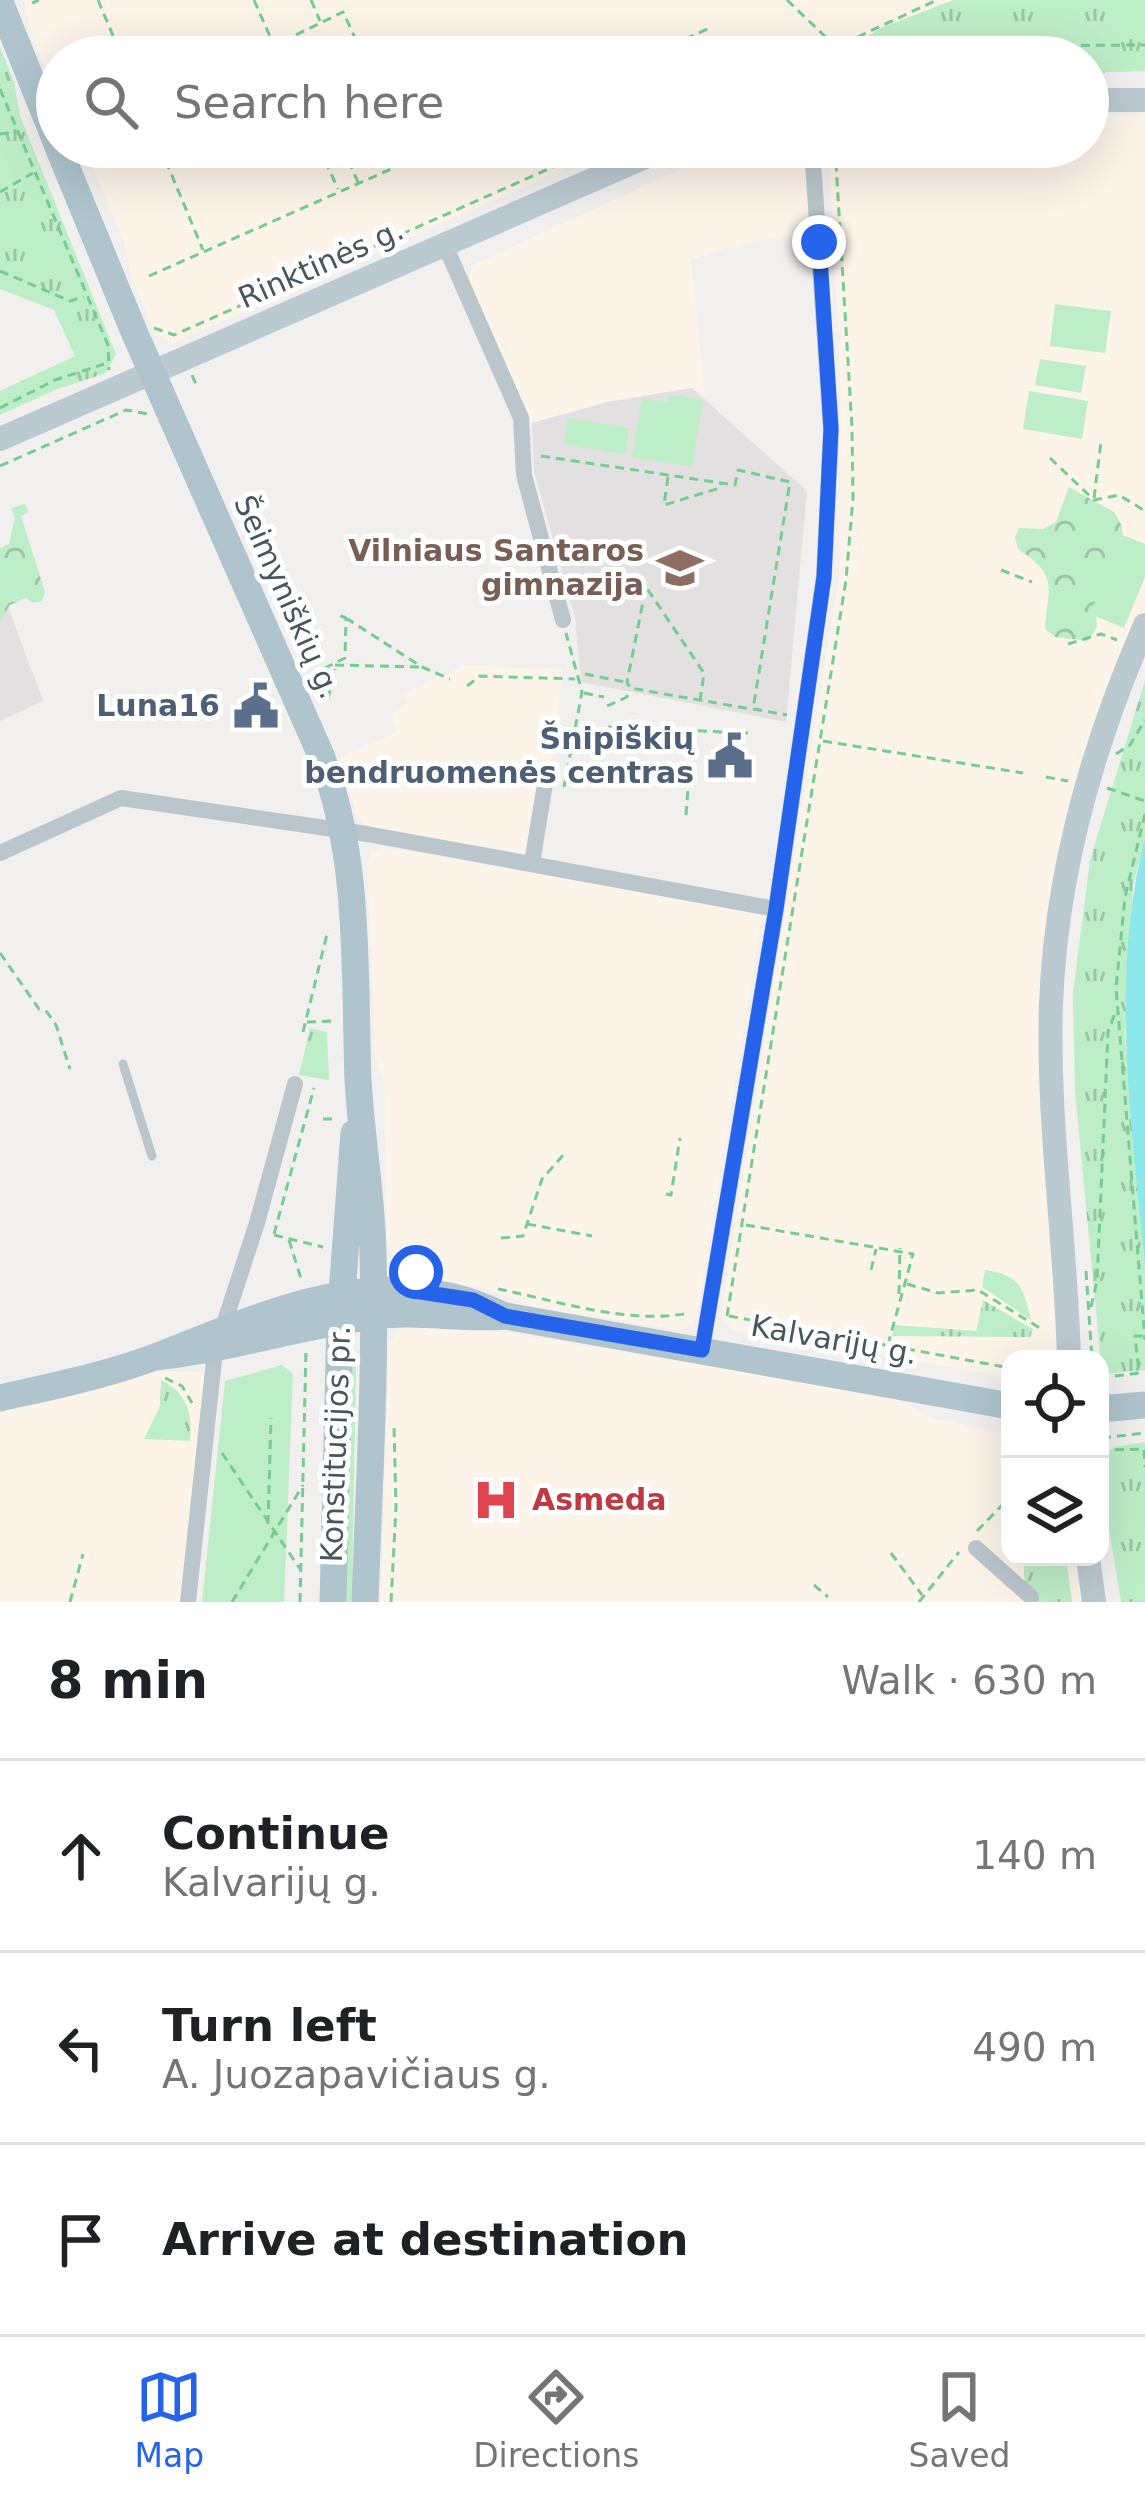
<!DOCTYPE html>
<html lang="en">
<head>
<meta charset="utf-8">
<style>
	body { margin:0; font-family:"DejaVu Sans",sans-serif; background:#f6f6f6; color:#202124 }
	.controls { position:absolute; right:36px; bottom:36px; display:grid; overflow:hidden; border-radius:24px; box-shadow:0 12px 48px #0002 }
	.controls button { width:108px; height:108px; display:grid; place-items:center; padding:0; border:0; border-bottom:3px solid #e0e0e0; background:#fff; color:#202124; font:60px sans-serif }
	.stop { position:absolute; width:36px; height:36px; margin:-27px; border:9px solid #2563eb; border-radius:50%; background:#fff }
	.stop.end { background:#2563eb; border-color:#fff; box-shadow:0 3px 12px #0008 }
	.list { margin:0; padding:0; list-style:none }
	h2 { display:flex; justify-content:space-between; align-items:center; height:156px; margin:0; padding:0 48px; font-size:51px }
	h2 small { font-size:39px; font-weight:400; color:#757577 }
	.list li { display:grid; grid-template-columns:78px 1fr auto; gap:36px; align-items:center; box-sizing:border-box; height:192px; padding:0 48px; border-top:3px solid #e0e0e0 }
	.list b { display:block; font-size:45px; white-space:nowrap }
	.list p { margin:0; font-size:39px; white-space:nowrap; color:#757577 }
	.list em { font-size:39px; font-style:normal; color:#757577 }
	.icon { flex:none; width:66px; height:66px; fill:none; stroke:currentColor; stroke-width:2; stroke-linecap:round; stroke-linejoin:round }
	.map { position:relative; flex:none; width:1145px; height:1602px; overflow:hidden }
	.search { position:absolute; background:#fff; box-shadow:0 12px 48px #0002; left:36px; right:36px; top:36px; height:132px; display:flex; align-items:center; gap:30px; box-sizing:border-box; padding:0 42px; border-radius:66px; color:#757577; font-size:45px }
	.sheet { height:732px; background:#fff }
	nav { display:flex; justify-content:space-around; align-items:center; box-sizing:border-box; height:168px; border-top:3px solid #e0e0e0; background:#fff; font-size:33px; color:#757577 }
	nav a { display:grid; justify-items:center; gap:6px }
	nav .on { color:#2563eb }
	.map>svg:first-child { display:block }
</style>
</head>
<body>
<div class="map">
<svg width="1145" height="1602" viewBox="0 0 1145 1602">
	<defs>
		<pattern id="grass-tufts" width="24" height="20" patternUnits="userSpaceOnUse" patternTransform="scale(3)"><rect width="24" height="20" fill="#beeec8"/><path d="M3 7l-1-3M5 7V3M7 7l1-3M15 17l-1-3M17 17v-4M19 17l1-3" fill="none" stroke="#9cc4a6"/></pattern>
		<pattern id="forest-crowns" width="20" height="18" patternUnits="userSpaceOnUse" patternTransform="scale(3)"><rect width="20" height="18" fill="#beeec8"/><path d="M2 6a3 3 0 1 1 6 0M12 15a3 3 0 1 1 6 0" fill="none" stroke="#9cc4a6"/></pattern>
	</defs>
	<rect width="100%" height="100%" fill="#f2efef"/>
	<path fill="#fcf3e9" d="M24 0H953L881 28 844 52 819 57H57V97L32 37Z
		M1145 114V617L1059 893 1061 1359H1010V1377L735 1331 723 1321 722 1306 839 575 841 399 829 147H1088V116Z
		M78 147H613L172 344 153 330 131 276 124 242 94 170Z
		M728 147H805L810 235 757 241 691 259 705 396 699 391 607 402 532 423 469 282 471 266Z
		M463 665 563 669 541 855 371 832 357 818 339 757 397 732 391 714 407 703 404 694Z
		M384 847 755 912 762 917 697 1317 692 1325 679 1330 532 1306 487 1289 412 1274 394 1262 387 1240 384 1084 375 1056 367 862 372 851Z
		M446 1322 875 1394 899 1400 930 1417 1010 1435V1557H1075L1082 1602H381L389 1345 399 1327Z
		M199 1371 205 1376 182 1602H0V1411L46 1402 145 1372Z"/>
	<path fill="#e3e0e1" d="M692 388 807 491 786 722 581 682 575 617 534 472 532 423 607 402Z
		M4 596 43 701 0 721V598Z"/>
	<path fill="url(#grass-tufts)" d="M953 0H1145V71L1088 73V57H884L844 52 881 28Z
		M0 47 14 82 20 116 116 354 106 373 55 390 0 415V391L75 356 54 310 0 289Z
		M1145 680V837L1133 886 1125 1034 1145 1268V1370L1102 1374 1075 1091 1073 993 1090 860Z
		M310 1028 327 1032 329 1080 299 1075Z
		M985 1270C1020 1275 1023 1287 1031 1320L982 1287Z
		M983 1300 1033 1329 1030 1337 892 1336 895 1325 976 1331Z
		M350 1362 356 1363 352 1602H346Z
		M161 1380C187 1393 193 1413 190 1441L144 1439 160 1406Z
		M1145 1442V1602H1121L1104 1498V1455L1114 1447Z
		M1015 1557H1066L1072 1602H1035L1025 1584 1024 1566Z"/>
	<path fill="url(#forest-crowns)" d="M1069 487 1114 512 1122 526 1123 542 1095 609 1097 627 1088 641 1055 637 1045 629C1048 586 1059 576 1018 549L1015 538 1019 528 1043 529 1056 522Z
		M25 504 29 512 21 516 45 592 42 601 33 603 26 598 10 605 0 620V548L9 544 15 517 11 508Z"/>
	<path fill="#beeec8" d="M1055 304 1111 311 1105 353 1050 346Z
		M1040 359 1086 366 1081 393 1035 385Z
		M1029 391 1088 401 1082 439 1023 429Z
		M669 394 703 400 692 467 632 457 642 398 667 402Z
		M568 418 629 428 625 455 564 444Z
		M1123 535 1145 544V577L1124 628 1090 614Z
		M282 1365 293 1374 284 1602H202L225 1381Z"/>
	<path fill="#8ce8eb" d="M1145 837V1268C1132 1123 1109 980 1145 837Z"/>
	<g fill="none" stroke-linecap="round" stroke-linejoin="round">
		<path stroke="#77cc93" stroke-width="3" stroke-dasharray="9 6" stroke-linecap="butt" d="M98 0 122 57
			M254 0 279 57
			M311 0 320 21
			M787 0 834 45
			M32 3 39 0
			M269 48 343 12 364 57
			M644 57 710 28
			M801 57 836 47 937 0
			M837 57 836 47 1145 45
			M0 89 108 345 109 370
			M0 134 16 132
			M160 147 203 250
			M319 147 338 189
			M342 147 358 182
			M388 147 396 164
			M406 147 411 158
			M0 192 33 173
			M0 271 70 301 84 297
			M149 276 441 147
			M154 328 174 335 598 147
			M192 375 197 387
			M0 408 55 380 104 364
			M541 456 735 485 738 470 790 482 753 709 787 715
			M1050 458 1094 500 1119 495 1145 511
			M0 466 126 410 148 414
			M668 477 664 505 720 488 721 483
			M1094 498 1101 442
			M1001 570 1032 582
			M346 618 422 667 450 679
			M1068 644 1101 634 1117 640
			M335 665 420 667
			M585 674 625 682
			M311 675 345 658 346 618 339 615
			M467 686 480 676 575 679
			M584 693 604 697
			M328 699 335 669
			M700 701 704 673 646 587 627 682 630 688 751 709
			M607 706 627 697 629 691
			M608 727 748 733
			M823 741 1023 773
			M1116 754 1130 745 1145 720
			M635 759 639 769 679 773
			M1046 777 1068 781
			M564 787 582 692 566 633
			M1107 788 1145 801
			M1145 814 1125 897 1116 988 1145 1340
			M686 815 689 774
			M0 953 39 1009 47 1012 56 1025 70 1069
			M307 1022 332 1021
			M303 1032 328 930
			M323 1119H336
			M666 1194 671 1195 680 1138
			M527 1224 592 1236
			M746 1225 913 1254 889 1341
			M274 1234 314 1088
			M274 1235 323 1247
			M501 1238 523 1236 542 1179 565 1153
			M289 1240 302 1282
			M396 1258 413 1270
			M871 1270 876 1249
			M1086 1271 1092 1359
			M907 1284 938 1293 978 1290 1043 1330
			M498 1289C559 1301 627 1325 689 1313
			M899 1294 900 1248
			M1091 1307 1097 1281 1108 1032 1115 1013
			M727 1316 846 580 853 498 852 428 835 147
			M729 1316 1010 1368
			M165 1378 182 1386 192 1403
			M1100 1378 1139 1373 1135 1336H1145
			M1102 1438 1145 1433
			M1102 1445 1107 1450 1144 1449 1145 1467
			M222 1453 300 1569
			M1100 1518 1105 1547
			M268 1524 271 1418
			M977 1531 1010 1497
			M891 1553 922 1595
			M814 1585 828 1597
			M70 1602 83 1554
			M232 1602 303 1485
			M300 1602 306 1349
			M391 1602 396 1507 394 1424
			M919 1602 959 1552"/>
		<path stroke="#bbc6cc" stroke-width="9" d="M123 1064 152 1156"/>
		<path stroke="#bbc6cc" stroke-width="16" d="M444 243 521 418 524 475 563 620
			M0 853 121 798 367 834 776 909
			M532 863 545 784
			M223 1327 257 1223 295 1084
			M702 1350 776 909 824 576 831 429 812 147
			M976 1548 1031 1597
			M188 1602 215 1351"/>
		<path stroke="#bbc9d1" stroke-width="24" d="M1088 100H1145
			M0 439 668 147
			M1069 1359C1066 1241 1047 1122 1051 1004 1056 873 1093 744 1145 625
			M1088 1557 1094 1602"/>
		<path stroke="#afc4cd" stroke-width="27" d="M0 2 57 144
			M58 147 135 334 320 753C361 858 354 968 358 1079 361 1137 372 1195 373 1253 376 1369 369 1486 365 1602
			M156 1357C231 1349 301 1325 375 1316 419 1310 461 1320 505 1316L1010 1406
			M0 1398C53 1386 109 1375 160 1355 270 1312 386 1257 502 1315
			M1100 1409 1145 1405
			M333 1602 340 1321 354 1133"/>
	</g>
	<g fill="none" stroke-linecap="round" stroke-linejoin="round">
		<path stroke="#2563eb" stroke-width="15" d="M416 1272 414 1291 473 1300 505 1316 702 1350 776 909 824 577 831 429 819 242"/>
	</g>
	<defs>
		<g id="school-bare" transform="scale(3.6)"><path d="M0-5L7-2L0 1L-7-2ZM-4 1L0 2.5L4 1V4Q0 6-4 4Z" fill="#8d6e63" stroke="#fff" stroke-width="2.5" paint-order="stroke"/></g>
		<g id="civic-bare" transform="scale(3.6)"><path d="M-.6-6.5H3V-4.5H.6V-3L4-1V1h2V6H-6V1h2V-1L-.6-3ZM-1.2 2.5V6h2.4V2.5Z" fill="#5c6f8a" stroke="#fff" stroke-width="2.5" paint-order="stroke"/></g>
		<g id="hospital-bare" transform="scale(3.6)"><path d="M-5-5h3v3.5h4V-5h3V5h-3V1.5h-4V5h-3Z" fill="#e0444e" stroke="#fff" stroke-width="2.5" paint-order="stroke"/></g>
	</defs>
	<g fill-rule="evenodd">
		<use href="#school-bare" x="680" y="568"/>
		<use href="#civic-bare" x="256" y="706"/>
		<use href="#civic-bare" x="730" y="756"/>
		<use href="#hospital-bare" x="496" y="1500"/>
	</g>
	<g text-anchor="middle" stroke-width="10" stroke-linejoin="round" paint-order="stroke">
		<g font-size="30" fill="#47565c" stroke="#fff">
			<text transform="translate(321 264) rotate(-24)" y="10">Rinktinės g.</text>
			<text transform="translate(287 597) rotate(66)" y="10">Šeimyniškių g.</text>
			<text transform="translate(834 1340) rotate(10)" y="10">Kalvarijų g.</text>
			<text transform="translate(336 1444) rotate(-88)" y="10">Konstitucijos pr.</text>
		</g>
		<g font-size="30" font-weight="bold" fill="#785e54" stroke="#fff" text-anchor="end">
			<text x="644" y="561">Vilniaus Santaros<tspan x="644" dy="34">gimnazija</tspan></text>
		</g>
		<g font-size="30" font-weight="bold" fill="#4e5e75" stroke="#fff" text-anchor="end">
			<text x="220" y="716">Luna16</text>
			<text x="694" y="749">Šnipiškių<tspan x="694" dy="34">bendruomenės centras</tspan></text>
		</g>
		<g font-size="30" font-weight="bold" fill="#be3a42" stroke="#fff" text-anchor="start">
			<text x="532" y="1510">Asmeda</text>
		</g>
	</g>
</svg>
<div class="controls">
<button><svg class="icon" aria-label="locate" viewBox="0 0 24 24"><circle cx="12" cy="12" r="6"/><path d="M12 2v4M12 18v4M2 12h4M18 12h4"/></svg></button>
<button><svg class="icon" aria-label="layers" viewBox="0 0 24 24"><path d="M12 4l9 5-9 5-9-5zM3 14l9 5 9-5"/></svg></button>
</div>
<div class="stop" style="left:416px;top:1272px"></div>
<div class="stop end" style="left:819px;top:242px"></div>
<div class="search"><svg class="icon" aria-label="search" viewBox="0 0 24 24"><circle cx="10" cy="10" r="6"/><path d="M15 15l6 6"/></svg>Search here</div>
</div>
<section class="sheet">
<h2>8 min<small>Walk · 630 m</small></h2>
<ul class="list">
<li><svg class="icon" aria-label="ahead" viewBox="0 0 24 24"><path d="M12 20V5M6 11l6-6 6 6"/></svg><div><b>Continue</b><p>Kalvarijų g.</p></div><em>140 m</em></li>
<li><svg class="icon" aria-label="left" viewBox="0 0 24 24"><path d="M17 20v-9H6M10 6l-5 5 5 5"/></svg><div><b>Turn left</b><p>A. Juozapavičiaus g.</p></div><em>490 m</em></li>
<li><svg class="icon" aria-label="arrive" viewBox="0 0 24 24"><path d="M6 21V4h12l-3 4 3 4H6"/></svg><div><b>Arrive at destination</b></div></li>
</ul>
</section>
<nav>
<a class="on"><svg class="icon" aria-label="map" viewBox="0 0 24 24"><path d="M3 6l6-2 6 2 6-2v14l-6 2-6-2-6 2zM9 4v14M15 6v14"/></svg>Map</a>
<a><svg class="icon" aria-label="directions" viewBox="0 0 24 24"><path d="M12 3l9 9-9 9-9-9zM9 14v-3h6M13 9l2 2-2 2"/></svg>Directions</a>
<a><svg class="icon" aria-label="saved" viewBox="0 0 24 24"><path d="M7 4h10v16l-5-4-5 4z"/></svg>Saved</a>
</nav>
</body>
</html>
